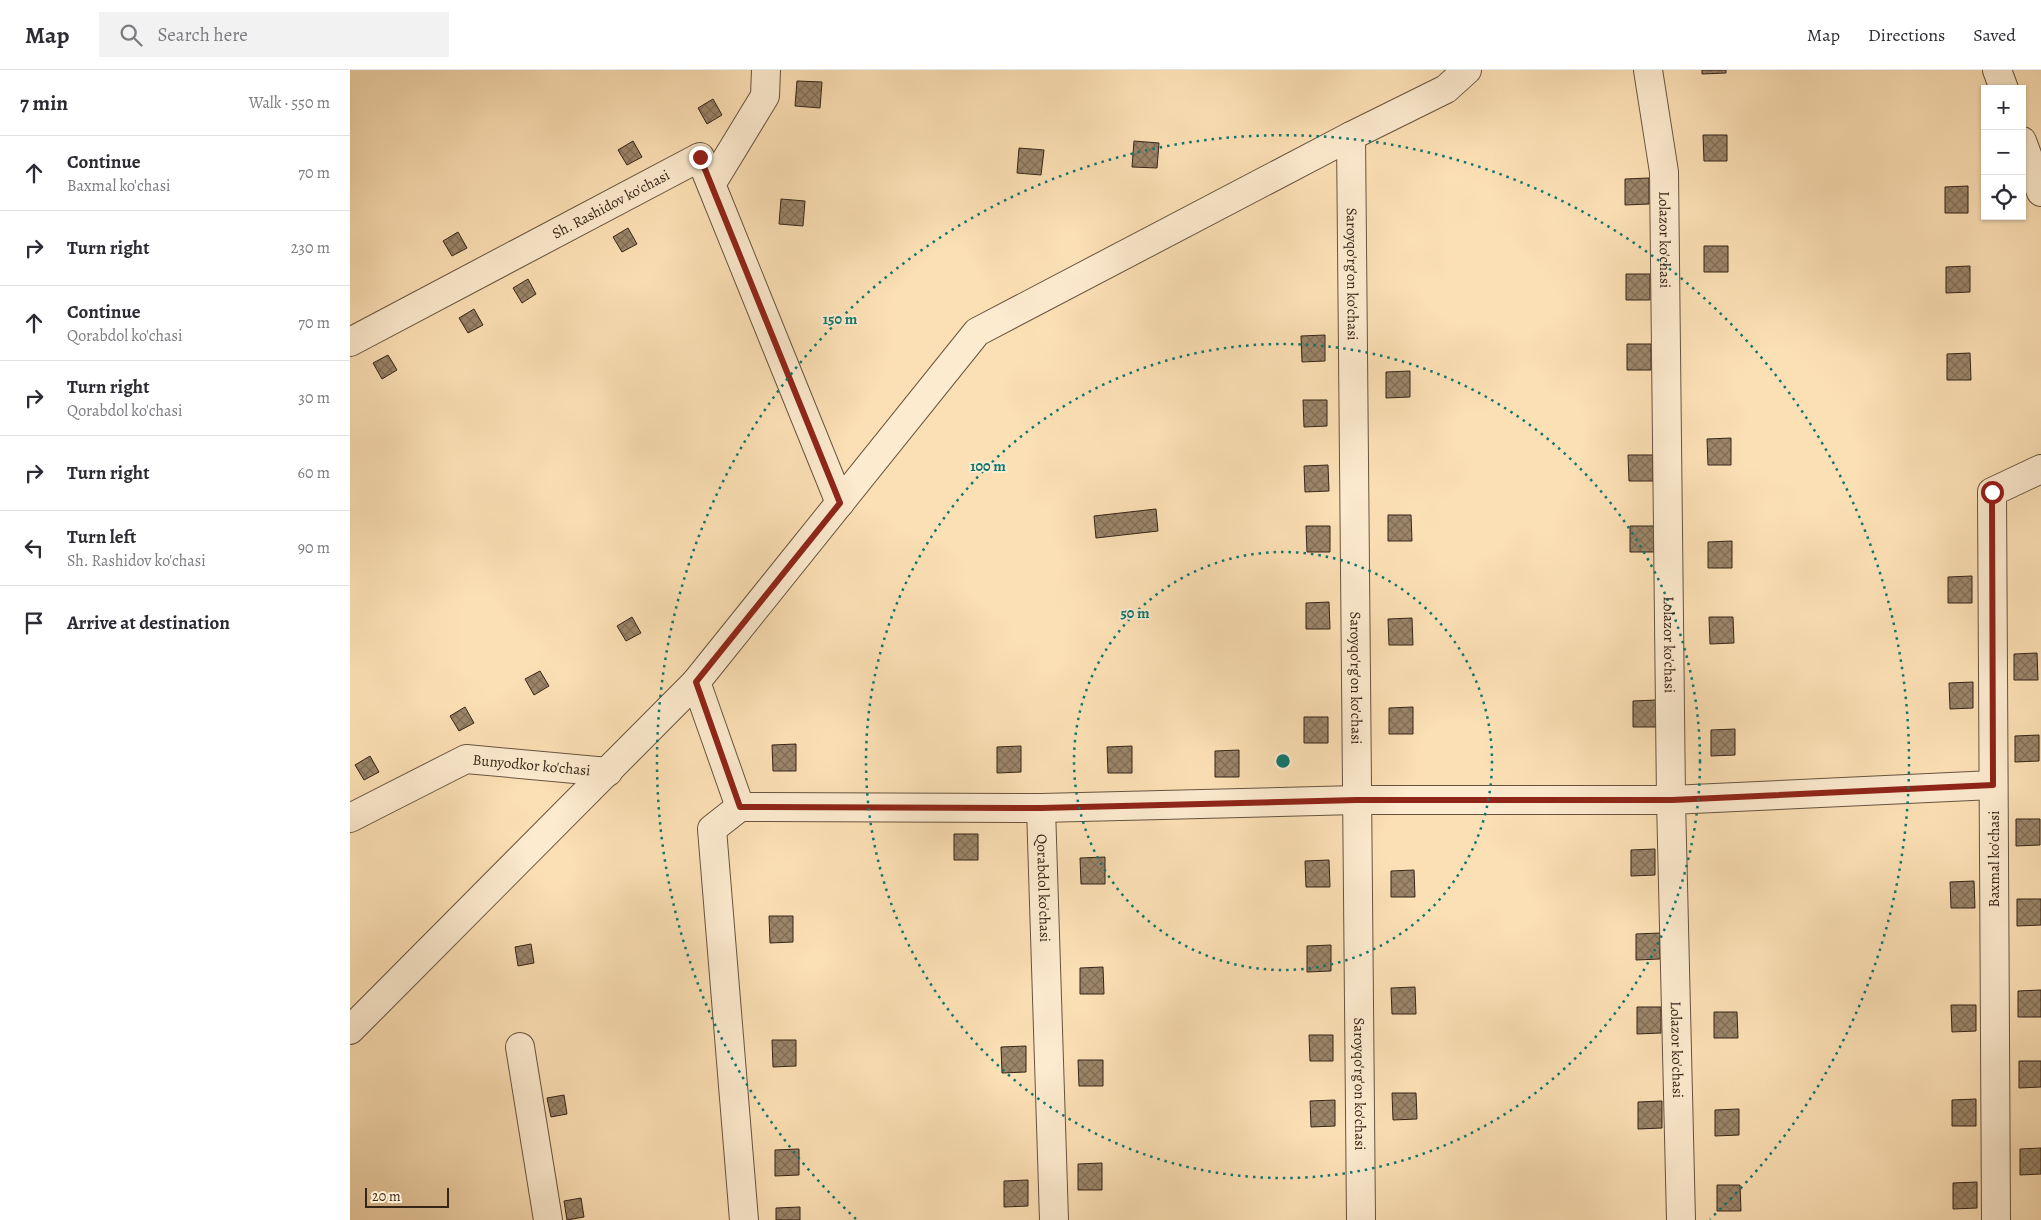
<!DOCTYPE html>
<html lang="en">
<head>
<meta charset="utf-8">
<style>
	body { margin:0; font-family:Alegreya,serif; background:#f2f2f3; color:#2b2b33 }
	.controls { position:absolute; right:15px; top:15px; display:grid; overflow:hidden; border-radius:0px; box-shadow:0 1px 4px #0004 }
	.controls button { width:45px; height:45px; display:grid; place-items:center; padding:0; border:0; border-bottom:1px solid #e1e1e2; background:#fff; color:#2b2b33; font:25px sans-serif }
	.scale { position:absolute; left:15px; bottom:12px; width:84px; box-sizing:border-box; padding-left:5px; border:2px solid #352518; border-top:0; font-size:14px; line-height:18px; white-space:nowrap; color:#352518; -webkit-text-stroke:4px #fdebcf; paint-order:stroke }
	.stop { position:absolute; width:15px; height:15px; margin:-11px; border:4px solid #8f2418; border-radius:50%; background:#fff }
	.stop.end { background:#8f2418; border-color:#fff; box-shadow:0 1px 5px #0008 }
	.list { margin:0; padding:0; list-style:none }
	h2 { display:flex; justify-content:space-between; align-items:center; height:65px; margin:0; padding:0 20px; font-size:21px }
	h2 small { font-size:16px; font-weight:400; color:#7c7c81 }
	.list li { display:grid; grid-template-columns:32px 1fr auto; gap:15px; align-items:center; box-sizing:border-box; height:75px; padding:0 20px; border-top:1px solid #e1e1e2 }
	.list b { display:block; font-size:19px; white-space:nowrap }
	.list p { margin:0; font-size:16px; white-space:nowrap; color:#7c7c81 }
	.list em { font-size:16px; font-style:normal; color:#7c7c81 }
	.icon { flex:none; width:28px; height:28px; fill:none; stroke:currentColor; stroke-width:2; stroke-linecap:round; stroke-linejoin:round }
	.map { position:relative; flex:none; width:1691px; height:1150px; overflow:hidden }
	header { display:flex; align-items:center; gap:30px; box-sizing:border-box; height:70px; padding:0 25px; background:#fff; border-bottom:1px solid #e1e1e2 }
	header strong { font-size:24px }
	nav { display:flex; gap:28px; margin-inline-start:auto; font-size:18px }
	.search { width:350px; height:45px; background:#f2f2f3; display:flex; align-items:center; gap:12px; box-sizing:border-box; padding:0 18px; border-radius:0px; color:#7c7c81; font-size:19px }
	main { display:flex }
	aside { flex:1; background:#fff }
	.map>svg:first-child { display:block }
</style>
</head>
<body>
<header>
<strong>Map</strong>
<div class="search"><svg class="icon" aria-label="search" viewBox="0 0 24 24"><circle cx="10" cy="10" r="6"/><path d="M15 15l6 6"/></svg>Search here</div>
<nav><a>Map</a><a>Directions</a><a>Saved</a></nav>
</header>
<main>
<aside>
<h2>7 min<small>Walk · 550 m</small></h2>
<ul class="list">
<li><svg class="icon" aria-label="ahead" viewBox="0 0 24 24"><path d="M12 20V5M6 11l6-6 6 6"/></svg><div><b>Continue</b><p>Baxmal ko'chasi</p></div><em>70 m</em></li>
<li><svg class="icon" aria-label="right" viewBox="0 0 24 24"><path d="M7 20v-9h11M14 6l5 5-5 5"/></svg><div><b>Turn right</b></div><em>230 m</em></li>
<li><svg class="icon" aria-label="ahead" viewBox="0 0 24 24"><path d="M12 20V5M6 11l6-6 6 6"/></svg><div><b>Continue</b><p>Qorabdol ko'chasi</p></div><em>70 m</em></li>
<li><svg class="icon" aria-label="right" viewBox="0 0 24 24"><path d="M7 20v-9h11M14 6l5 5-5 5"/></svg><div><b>Turn right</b><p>Qorabdol ko'chasi</p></div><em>30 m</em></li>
<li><svg class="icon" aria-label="right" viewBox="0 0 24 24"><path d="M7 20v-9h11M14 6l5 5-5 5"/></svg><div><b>Turn right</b></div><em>60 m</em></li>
<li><svg class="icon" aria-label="left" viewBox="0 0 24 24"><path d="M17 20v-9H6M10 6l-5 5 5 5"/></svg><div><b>Turn left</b><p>Sh. Rashidov ko'chasi</p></div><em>90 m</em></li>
<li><svg class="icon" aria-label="arrive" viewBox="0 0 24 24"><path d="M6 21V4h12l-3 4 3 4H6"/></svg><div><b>Arrive at destination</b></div></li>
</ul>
</aside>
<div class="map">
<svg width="1691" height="1150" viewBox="0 0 1691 1150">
	<defs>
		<pattern id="building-cross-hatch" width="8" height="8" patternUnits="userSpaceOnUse" patternTransform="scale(1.25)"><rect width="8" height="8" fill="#9c866a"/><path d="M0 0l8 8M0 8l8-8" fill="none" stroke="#806d56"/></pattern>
	</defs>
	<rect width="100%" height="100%" fill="#fce0b5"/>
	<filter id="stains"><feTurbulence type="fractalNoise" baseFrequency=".004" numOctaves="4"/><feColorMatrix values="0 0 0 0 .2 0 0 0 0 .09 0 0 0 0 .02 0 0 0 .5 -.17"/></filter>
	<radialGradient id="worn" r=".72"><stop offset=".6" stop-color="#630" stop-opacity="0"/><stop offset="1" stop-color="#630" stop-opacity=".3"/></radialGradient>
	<path fill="url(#building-cross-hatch)" stroke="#352518" d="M1352 0H1376V3L1352 4Z
		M447 11 472 12 470 38 445 36Z
		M363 29 372 45 357 54 348 38Z
		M1353 65H1377V91H1354Z
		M283 71 292 87 277 95 268 80Z
		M784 71 809 73 807 98 782 97Z
		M669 78 694 80 691 105 667 103Z
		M1299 108V134L1275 135V109Z
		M1618 116V143H1595V117Z
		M431 129 455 131 453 156 429 154Z
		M278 158 287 174 272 182 263 167Z
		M108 162 117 178 102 186 93 171Z
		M1354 176H1378V202H1354Z
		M1620 196V222L1596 223V197Z
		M1276 204H1300V230H1276Z
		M178 209 186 224 172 233 163 218Z
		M124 239 133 255 118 263 109 248Z
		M975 265V291L952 292 951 266Z
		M1277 274H1301V300H1277Z
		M1620 283 1621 310H1597V284Z
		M38 285 47 300 32 309 23 293Z
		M1060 301V327L1036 328V302Z
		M953 330H977V356L954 357Z
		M1381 368V395H1358L1357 369Z
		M1278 385H1303V411H1279Z
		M978 395 979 421 955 422 954 396Z
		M806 439 808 461 746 468 744 446Z
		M1038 445H1061L1062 471H1038Z
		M956 456H980V482H957Z
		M1280 456H1304V482H1280Z
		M1382 471V498H1358V472Z
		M1622 506V533H1598V507Z
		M979 532 980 559H956V533Z
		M282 547 291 563 276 571 267 556Z
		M1359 547H1383L1384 573 1360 574Z
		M1062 548 1063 575H1039L1038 549Z
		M1687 583 1688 610H1664V584Z
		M190 601 199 616 184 625 175 609Z
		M1623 612V638L1600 639 1599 613Z
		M1306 630 1307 657H1283V631Z
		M115 637 124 653 109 661 100 646Z
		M1063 637V664H1039V638Z
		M954 647H978V673H954Z
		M1385 659V685L1361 686V660Z
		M1689 665V691L1665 692V666Z
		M446 674V701H423L422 675Z
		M671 676V702L647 703V677Z
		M782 676V703H758L757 677Z
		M889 680V707H865V681Z
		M20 686 29 702 14 710 5 695Z
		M1666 749H1690V775L1666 776Z
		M604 764H628V790H604Z
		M1305 779V805L1281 806V780Z
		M755 787V814H731L730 788Z
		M979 790 980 817H956L955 791Z
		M1064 800 1065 827H1041V801Z
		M1624 811 1625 838H1601L1600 812Z
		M1667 829H1691V855L1667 856Z
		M419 846H443V872L420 873Z
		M1310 863V889L1286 890V864Z
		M181 874 184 893 168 896 165 877Z
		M981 875V901L957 902V876Z
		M753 897 754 924H730V898Z
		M1065 917 1066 944H1042L1041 918Z
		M1691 920V947H1668V921Z
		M1601 935H1626V961L1602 962Z
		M1287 937H1311V963L1287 964Z
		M1364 942H1387L1388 968H1364Z
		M959 965H983V991H960Z
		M422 970H446V996L423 997Z
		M676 976V1002L652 1003 651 977Z
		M728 990H753V1016H729Z
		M1669 991H1691V1017L1669 1018Z
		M1042 1023H1066L1067 1049 1043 1050Z
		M214 1025 217 1044 201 1047 197 1028Z
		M1626 1029V1056H1602V1030Z
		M985 1030V1056L961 1057 960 1031Z
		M1312 1031V1058L1288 1059V1032Z
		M1389 1039V1065L1365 1066V1040Z
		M1691 1078V1104L1670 1105V1079Z
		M449 1079V1105L425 1106V1080Z
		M752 1093V1120H728V1094Z
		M678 1110V1136L654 1137V1111Z
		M1627 1112V1138L1603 1139V1113Z
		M1367 1115H1390L1391 1141H1367Z
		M231 1128 234 1147 217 1150 214 1131Z
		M450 1137V1150H426V1138Z"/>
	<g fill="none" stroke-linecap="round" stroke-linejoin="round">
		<g stroke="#67543f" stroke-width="30">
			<g id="minor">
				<path id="s1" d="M1298 0 1314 102 1321 730 1331 1150"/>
				<path d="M1647 0 1654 19"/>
				<path id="s2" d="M1001 66 1011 1150"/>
				<path d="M1672 71 1691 122"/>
				<path d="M362 113 415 26 416 0"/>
				<path id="s3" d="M0 272 350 87 490 433"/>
				<path d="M346 612 390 737 691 738 1006 730H1321L1643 715"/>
				<path d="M390 737 362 759 394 1150"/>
				<path id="s4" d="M691 738 704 1150"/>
				<path id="s5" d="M0 748 116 689 258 702"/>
				<path d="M0 960 346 612 627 262 1001 66 1096 19 1117 0"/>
				<path d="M170 977 198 1150"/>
				<path d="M1646 1150 1642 422 1691 399"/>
			</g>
		</g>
		<use href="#minor" stroke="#fdebcf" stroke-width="28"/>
	</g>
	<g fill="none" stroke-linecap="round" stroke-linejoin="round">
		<path stroke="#8f2418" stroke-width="6" d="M350 87 490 433 346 612 390 737 691 738 1006 730H1322L1643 715 1642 422"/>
	</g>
	<g fill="none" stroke="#0f766e" stroke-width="2.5" stroke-dasharray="2.5 5">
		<circle cx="933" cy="691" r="209"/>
		<circle cx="933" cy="691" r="417"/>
		<path d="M506 1149A626 626 0 1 1 1360 1149"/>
	</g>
	<g text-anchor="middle" stroke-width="4" stroke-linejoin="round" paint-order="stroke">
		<g font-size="15" fill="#352518" stroke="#fdebcf">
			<text dy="5" stroke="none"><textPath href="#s3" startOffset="295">Sh. Rashidov ko'chasi</textPath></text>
			<text dy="5" stroke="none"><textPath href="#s1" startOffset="171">Lolazor ko'chasi</textPath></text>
			<text dy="5" stroke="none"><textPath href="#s2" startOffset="138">Saroyqo'rg'on ko'chasi</textPath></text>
			<text dy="5" stroke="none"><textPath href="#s1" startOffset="576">Lolazor ko'chasi</textPath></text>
			<text dy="5" stroke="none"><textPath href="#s2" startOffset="542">Saroyqo'rg'on ko'chasi</textPath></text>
			<text dy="5" stroke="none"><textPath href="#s5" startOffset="196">Bunyodkor ko'chasi</textPath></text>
			<text transform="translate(1644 789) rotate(-90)" y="5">Baxmal ko'chasi</text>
			<text dy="5" stroke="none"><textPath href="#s4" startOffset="80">Qorabdol ko'chasi</textPath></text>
			<text dy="5" stroke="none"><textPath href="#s1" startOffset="981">Lolazor ko'chasi</textPath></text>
			<text dy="5" stroke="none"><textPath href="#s2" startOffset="948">Saroyqo'rg'on ko'chasi</textPath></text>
		</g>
	</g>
	<circle cx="933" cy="691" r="8" fill="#0f766e" stroke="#fdebcf" stroke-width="2.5"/>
	<g font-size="15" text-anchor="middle" font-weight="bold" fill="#0f766e" stroke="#fdebcf" stroke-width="4" stroke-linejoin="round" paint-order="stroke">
		<text x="490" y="254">150 m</text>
		<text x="638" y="401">100 m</text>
		<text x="785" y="548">50 m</text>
	</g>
	<rect width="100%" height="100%" filter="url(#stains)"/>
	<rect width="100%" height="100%" fill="url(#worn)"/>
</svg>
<div class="controls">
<button>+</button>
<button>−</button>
<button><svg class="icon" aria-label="locate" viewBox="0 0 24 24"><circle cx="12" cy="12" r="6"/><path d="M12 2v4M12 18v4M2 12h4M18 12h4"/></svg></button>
</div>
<div class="scale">20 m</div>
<div class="stop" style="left:1642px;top:422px"></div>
<div class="stop end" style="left:350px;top:87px"></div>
</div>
</main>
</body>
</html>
